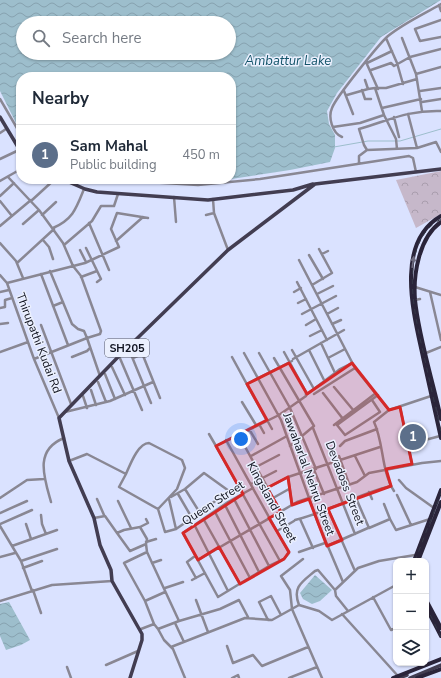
<!DOCTYPE html>
<html lang="en">
<head>
<meta charset="utf-8">
<style>
	body { margin:0; font-family:"Nunito Sans",sans-serif; background:#f2f2f3; color:#1f2937 }
	.controls { position:absolute; right:12px; bottom:12px; display:grid; overflow:hidden; border-radius:8px; box-shadow:0 1px 3px #0004 }
	.controls button { width:36px; height:36px; display:grid; place-items:center; padding:0; border:0; border-bottom:1px solid #e0e1e3; background:#fff; color:#1f2937; font:20px sans-serif }
	.you { position:absolute; left:241px; top:439px; width:14px; height:14px; margin:-10px; border:3px solid #fff; border-radius:50%; background:#1a73e8; box-shadow:0 0 0 6px #1a73e833 }
	.badge { display:grid; place-items:center; width:26px; height:26px; border-radius:50%; background:#0b8043; color:#fff; font-size:13px; font-weight:700 }
	.pin { position:absolute; translate:-50% -50%; border:2px solid #fff; box-shadow:0 1px 4px #0006 }
	.list { margin:0; padding:0; list-style:none }
	h2 { display:flex; justify-content:space-between; align-items:center; height:52px; margin:0; padding:0 16px; font-size:17px }
	h2 small { font-size:13px; font-weight:400; color:#747a83 }
	.list li { display:grid; grid-template-columns:26px 1fr auto; gap:12px; align-items:center; box-sizing:border-box; height:60px; padding:0 16px; border-top:1px solid #e0e1e3 }
	.list b { display:block; font-size:15px; white-space:nowrap }
	.list p { margin:0; font-size:13px; white-space:nowrap; color:#747a83 }
	.list em { font-size:13px; font-style:normal; color:#747a83 }
	.icon { flex:none; width:22px; height:22px; fill:none; stroke:currentColor; stroke-width:2; stroke-linecap:round; stroke-linejoin:round }
	.map { position:relative; flex:none; width:441px; height:678px; overflow:hidden }
	.search { position:absolute; background:#fff; box-shadow:0 1px 3px #0004; left:16px; top:16px; width:220px; height:44px; display:flex; align-items:center; gap:10px; box-sizing:border-box; padding:0 14px; border-radius:22px; color:#747a83; font-size:15px }
	.panel { position:absolute; background:#fff; box-shadow:0 1px 3px #0004; left:16px; top:72px; width:220px; height:112px; border-radius:16px }
	.map>svg:first-child { display:block }
</style>
</head>
<body>
<div class="map">
<svg width="441" height="678" viewBox="0 0 441 678">
	<defs>
		<pattern id="park-crowns" width="20" height="18" patternUnits="userSpaceOnUse"><rect width="20" height="18" fill="#c6b8ca"/><path d="M2 6a3 3 0 1 1 6 0M12 15a3 3 0 1 1 6 0" fill="none" stroke="#a99dad"/></pattern>
		<pattern id="water-waves" width="16" height="10" patternUnits="userSpaceOnUse"><rect width="16" height="10" fill="#9dbecc"/><path d="M0 5q4-4 8 0t8 0" fill="none" stroke="#86a2af"/></pattern>
	</defs>
	<rect width="100%" height="100%" fill="#dae2ff"/>
	<path fill="url(#park-crowns)" d="M441 171V214L416 228 396 180Z"/>
	<path fill="url(#water-waves)" fill-rule="evenodd" d="M0 0H441L381 37 337 93 327 111 329 124 335 135V148L330 162 290 170 212 182 165 179H231V77H21V133L0 91ZM23 23H229V53H23Z
		M315 575 332 590 320 601 312 604 303 599 300 593Z
		M9 602 30 640 21 645 6 650 0 636V604Z"/>
	<g fill="none" stroke-linecap="round" stroke-linejoin="round">
		<path stroke="#9dbecc" stroke-width="1" d="M334 147 368 141H400L441 129"/>
		<path stroke="#898793" stroke-width="2.5" d="M439 5 441 11
			M441 20 415 29 420 41 441 37
			M386 38 397 63 403 84
			M402 38 416 74 422 111
			M366 62 378 89
			M367 63 392 51
			M371 70 391 63 394 66 410 57 441 49
			M416 74 441 67
			M365 80 368 89 375 88 384 115 396 139 397 149
			M376 88H386L417 79
			M362 90 365 99H371
			M344 91 353 114
			M420 91 441 88
			M347 95 368 89
			M0 99 21 135
			M422 102 441 99
			M382 108 421 99
			M408 114 417 148 436 142 441 152
			M394 117 399 137
			M333 127 360 123 384 115
			M0 133 6 129
			M342 137C332 133 328 117 332 108 336 97 379 44 388 36 404 23 424 14 441 4
			M417 148 367 150 364 145 359 129C390 120 408 110 441 111
			M0 159 19 150
			M359 163V156L367 150
			M8 177 39 210 63 243 73 266 81 276 101 331 100 334 87 338 100 376
			M95 179 198 185 260 179 409 156 413 158 416 172
			M0 181 21 169
			M0 196 14 183
			M174 197 176 222
			M0 201 12 216
			M31 201 55 179
			M214 213 228 250
			M42 215 56 202
			M206 215 214 213 213 199
			M89 223 109 270
			M23 224 39 210
			M0 226 31 200
			M53 228C73 219 76 209 84 189
			M43 240 49 247 53 259
			M116 241 143 217
			M0 243 16 261 23 278
			M64 245 92 221 101 206H114L118 194
			M86 248 101 279 97 282
			M80 250 86 262
			M322 254 328 251
			M309 255 323 279
			M299 260 355 368
			M17 263 54 229
			M41 274 68 345
			M0 275 7 283 34 359 59 418
			M81 277 97 271
			M297 282 327 340
			M7 283 85 263 119 247 111 229 117 213 148 218
			M312 285 332 273 319 249
			M415 287 441 295
			M0 292 9 290
			M294 292 301 288
			M430 292 441 340
			M317 294 333 286
			M415 300 420 299
			M298 303 306 299
			M53 306 63 302
			M0 308 5 307V300L12 298
			M302 314 336 296
			M327 314 338 308
			M0 324 8 323
			M332 324 341 320
			M41 325 71 404
			M306 325 316 319
			M310 336 322 330
			M138 343 160 398
			M321 343 335 373 340 369 352 363
			M292 350 314 389
			M309 350 324 380
			M0 352 28 342
			M130 352 151 403
			M244 353 281 420 318 523 343 582
			M259 353 290 408 316 469
			M426 353 441 347
			M119 356 142 410
			M72 357 87 351 90 348
			M232 357 267 421
			M133 358 142 354
			M274 358 314 426 290 446
			M328 358 345 349
			M34 359 87 338 84 331 78 329 72 324 50 271
			M293 359 344 330
			M112 367 125 395
			M105 374 115 399
			M98 382 106 402
			M247 384 292 361
			M334 387 354 411
			M91 390 96 405
			M323 393 343 419
			M314 394 355 368 389 410
			M306 395 335 373
			M83 396 87 408
			M372 400 380 412 345 435 337 425 378 395
			M242 402 256 425
			M400 407 412 464
			M65 412 110 401 153 382
			M267 420 272 429
			M259 424 264 433
			M334 425 376 393
			M313 428 355 534
			M249 429 258 444
			M209 434 216 446
			M238 434 281 512
			M226 440 289 553 284 559 269 566 218 597 183 533 228 502 253 488
			M425 440 440 436
			M340 446 345 441 377 429
			M251 456 287 436
			M339 456 349 484
			M355 456 365 476
			M69 461 87 454 126 474C130 465 138 443 149 443L182 460 185 468 177 489 158 509
			M256 467 279 455
			M314 470 324 494
			M126 474 119 487 158 509 165 532 176 529 169 499
			M399 480 406 488 434 508
			M251 484 276 471
			M267 488 288 477
			M185 489 200 513
			M394 491C381 471 384 443 374 422L389 410 431 396
			M369 492 372 499
			M397 495 411 525
			M171 497 185 489 204 473 229 491 192 518 178 494
			M0 498 27 480 44 479
			M273 498 289 489
			M356 498 369 528 390 519 396 530 430 519
			M97 499 104 515
			M234 499 269 566
			M118 501 131 528
			M51 502C44 477 34 450 64 438
			M384 504 390 519
			M225 505 259 572
			M292 505 288 477 380 447
			M328 509 355 571
			M215 512 250 578
			M0 513 27 501
			M41 515 42 524 46 534
			M94 518 105 516 117 533 124 530 140 527 147 539 146 544 147 552 179 621 158 629 154 624 141 629
			M300 519 313 548
			M204 520 240 584
			M295 520C328 512 358 494 391 486
			M0 524 32 510
			M26 524 31 539
			M0 526 21 561 32 591
			M195 526 228 591
			M140 527 148 523 146 519
			M176 529 192 518
			M277 531 294 521
			M117 533 130 551 146 544
			M146 542 156 539
			M12 546 57 530
			M327 546 368 528
			M299 552 325 543
			M195 556 187 562 196 578
			M0 557 15 553
			M303 559 281 576 290 590 292 609 322 678
			M198 560 297 502 357 482 369 473 422 463 441 461
			M21 561 57 549
			M280 561 216 446 279 415 306 396V392L284 352
			M152 563 161 560
			M23 568 42 561
			M192 580 205 573
			M165 588 183 582
			M33 590 41 613
			M373 597 391 630 396 628
			M196 600 208 632
			M0 601 52 585 112 581
			M145 601 124 563 147 552
			M299 605C292 587 302 582 315 571L318 570 335 590
			M348 611 336 596 335 590 358 568 379 561 415 555
			M342 614 398 676
			M268 620 259 602 271 596 281 615
			M179 621 220 609 239 600 248 617
			M175 623 184 642
			M154 624 145 601 165 592
			M158 629 164 640 173 649 185 678
			M227 646 233 663 253 655 262 666 308 647
			M171 647 245 618 272 620 299 605 319 611 332 620 396 585
			M106 665 138 651
			M67 667 71 678
			M232 678 238 675 239 678
			M289 678 317 667"/>
		<path stroke="#423d51" stroke-width="3.5" d="M0 117 21 152
			M62 179 85 189 97 192 208 200 293 190 313 184
			M130 678 142 640V634L112 581 111 570 100 545 94 518 69 461 59 418 119 356 228 250 315 184 441 169
			M399 678 407 675
			M410 678 441 665"/>
		<path stroke="#2a243a" stroke-width="4" d="M441 216C394 243 414 315 423 357 429 384 435 411 441 438
			M441 222C419 237 413 275 415 300 419 339 433 381 441 419
			M414 561 441 490
			M418 561 441 502
			M426 600 441 628
			M426 607 441 636"/>
		<path stroke="#343847" stroke-width="1" stroke-dasharray="5 5" stroke-linecap="butt" d="M441 219C395 244 416 320 425 360 430 384 436 408 441 432
			M415 561 441 493
			M426 606 441 637"/>
		<path stroke="#2a243a" stroke-width="4" d="M393 678 441 659
			M417 678 441 669"/>
	</g>
	<defs><path id="oneway-solid" d="M-6-.8H1V-3.2L6.5 0L1 3.2V.8H-6Z"/></defs>
	<use fill="#6e6b7f" href="#oneway-solid" transform="translate(413 262) rotate(-81)"/>
	<path fill="#d62828" fill-opacity="0.2" stroke="#d62828" stroke-width="3" stroke-linejoin="round" d="M289 363 307 394 352 363 389 410 400 407 412 464 386 469 391 486 328 509 342 540 327 546 309 499 292 505 288 477 267 488 281 512 269 518 289 552 284 559 240 584 219 547 198 560 183 533 243 494 216 446 267 420 247 384Z"/>
	<g text-anchor="middle" stroke-width="3" stroke-linejoin="round" paint-order="stroke">
		<rect fill="#ebf0fe" stroke="#525562" stroke-width="1" x="105" y="339" width="44" height="18" rx="3"/>
		<g font-size="11" font-weight="bold" fill="#10131f">
			<text x="127" y="352">SH205</text>
		</g>
		<g font-size="12" fill="#10131f" stroke="#ebf0fe">
			<text transform="translate(39 343) rotate(69)" y="4">Thirupathi Kudai Rd</text>
			<text transform="translate(309 474) rotate(70)" y="4">Jawaharlal Nehru Street</text>
			<text transform="translate(345 483) rotate(69)" y="4">Devadoss Street</text>
			<text transform="translate(272 502) rotate(61)" y="4">Kingsland Street</text>
			<text transform="translate(213 503) rotate(-33)" y="4">Queen Street</text>
		</g>
		<g font-size="13" font-style="italic" fill="#14546a" stroke="#ebf0fe">
			<text x="288" y="65">Ambattur Lake</text>
		</g>
	</g>
</svg>
<div class="controls">
<button>+</button>
<button>−</button>
<button><svg class="icon" aria-label="layers" viewBox="0 0 24 24"><path d="M12 4l9 5-9 5-9-5zM3 14l9 5 9-5"/></svg></button>
</div>
<div class="you"></div>
<div class="pin badge" style="left:413px;top:437px;background:#5c6f8a">1</div>
<div class="search"><svg class="icon" aria-label="search" viewBox="0 0 24 24"><circle cx="10" cy="10" r="6"/><path d="M15 15l6 6"/></svg>Search here</div>
<section class="panel">
<h2>Nearby<small></small></h2>
<ul class="list">
<li><span class="badge" style="background:#5c6f8a">1</span><div><b>Sam Mahal</b><p>Public building</p></div><em>450 m</em></li>
</ul>
</section>
</div>
</body>
</html>
